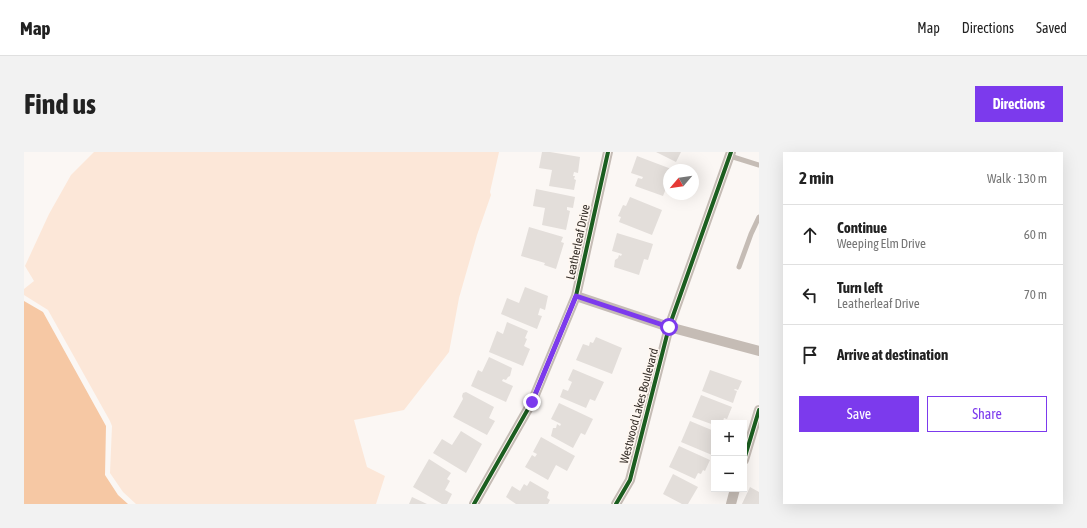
<!DOCTYPE html>
<html lang="en">
<head>
<meta charset="utf-8">
<style>
	body { margin:0; font-family:"Asap Condensed",sans-serif; background:#f2f2f2; color:#222 }
	.controls { position:absolute; right:12px; bottom:12px; display:grid; overflow:hidden; border-radius:0px; box-shadow:0 4px 16px #0002 }
	.controls button { width:36px; height:36px; display:grid; place-items:center; padding:0; border:0; border-bottom:1px solid #e0e0e0; background:#fff; color:#222; font:20px sans-serif }
	.compass { position:absolute; left:639px; top:12px; width:36px; height:36px; border-radius:50%; background:#fff; box-shadow:0 4px 16px #0002; rotate:241deg }
	.stop { position:absolute; width:12px; height:12px; margin:-9px; border:3px solid #7c3aed; border-radius:50%; background:#fff }
	.stop.end { background:#7c3aed; border-color:#fff; box-shadow:0 1px 4px #0008 }
	.list { margin:0; padding:0; list-style:none }
	h2 { display:flex; justify-content:space-between; align-items:center; height:52px; margin:0; padding:0 16px; font-size:17px }
	h2 small { font-size:13px; font-weight:400; color:#767676 }
	.list li { display:grid; grid-template-columns:26px 1fr auto; gap:12px; align-items:center; box-sizing:border-box; height:60px; padding:0 16px; border-top:1px solid #e0e0e0 }
	.list b { display:block; font-size:15px; white-space:nowrap }
	.list p { margin:0; font-size:13px; white-space:nowrap; color:#767676 }
	.list em { font-size:13px; font-style:normal; color:#767676 }
	.actions { display:flex; gap:8px; padding:12px 16px }
	.actions a { flex:1; padding:9px 0; border:1px solid #7c3aed; border-radius:0px; text-align:center; font-size:14px; color:#7c3aed }
	.actions .main { background:#7c3aed; color:#fff }
	.icon { flex:none; width:22px; height:22px; fill:none; stroke:currentColor; stroke-width:2; stroke-linecap:round; stroke-linejoin:round }
	.map { position:relative; flex:none; width:735px; height:352px; overflow:hidden; border-radius:0px }
	header { display:flex; align-items:center; gap:24px; box-sizing:border-box; height:56px; padding:0 20px; background:#fff; border-bottom:1px solid #e0e0e0 }
	header strong { font-size:19px }
	nav { display:flex; gap:22px; margin-inline-start:auto; font-size:14px }
	.intro { display:flex; align-items:center; justify-content:space-between; box-sizing:border-box; height:96px; padding:0 24px }
	h1 { margin:0; font-size:28px }
	.button { padding:10px 18px; border-radius:0px; background:#7c3aed; color:#fff; font-size:14px; font-weight:700 }
	main { display:flex; gap:24px; padding:0 24px }
	aside { flex:1; background:#fff; border-radius:0px; box-shadow:0 4px 16px #0002 }
	.map>svg:first-child { display:block }
</style>
</head>
<body>
<header>
<strong>Map</strong>
<nav><a>Map</a><a>Directions</a><a>Saved</a></nav>
</header>
<div class="intro"><h1>Find us</h1><a class="button">Directions</a></div>
<main>
<div class="map">
<svg width="735" height="352" viewBox="0 0 735 352">
	<rect width="100%" height="100%" fill="#fbf7f4"/>
	<path fill="#fce7d8" d="M70 0H475L466 40 467 43 453 83 435 146 425 200 380 258 330 268 343 315 361 324 352 352H112L99 340 86 321 88 274 86 269 24 158 0 143V137L10 129 1 114 25 62 47 23Z"/>
	<path fill="#f6c8a4" d="M0 149 19 160 82 274 81 323 94 343 104 352H0Z"/>
	<path fill="#e3deda" d="M518 0H526L556 5 554 21 550 20 549 24H551L550 27 552 28 550 38 525 34 528 18 515 16Z
		M632 0H657L652 10Z
		M613 4 650 18H645V34H643L639 44 611 34 614 26 618 27 619 25 607 21Z
		M512 37 551 45 549 56 543 55V58L546 59 542 78 518 73 521 56 509 54Z
		M606 45 638 58 628 83 595 70 597 65 594 64 599 53 602 54Z
		M505 75 539 85 537 90 540 91 532 117 520 113 521 111 497 104Z
		M593 81 629 92 624 108 620 107 615 123 590 115 591 108 594 106 595 103 597 104 598 102 588 99Z
		M501 135 524 144 521 158 516 156 514 163 518 164 513 177 477 162 483 146 495 151Z
		M483 170 504 179 501 186 503 187 500 194 506 197 499 214 465 200 473 179 479 182Z
		M572 185 598 196 588 222 552 208 559 192 565 194 566 190 569 191Z
		M465 205 488 216 486 224 484 225 482 228 479 227 478 229 489 234 482 250 447 234 454 218 458 220Z
		M549 217 580 230 571 249 566 247 562 256 536 245 539 237 544 239 548 230 544 228Z
		M686 218 718 229 714 238 711 237 710 238 713 239 709 251 678 239Z
		M442 240 470 255 465 266 471 269 463 283 429 265 439 247 438 244 439 241Z
		M677 243 708 255 703 267 700 266 699 269 705 271H690V273L668 265Z
		M535 251 569 267 561 283 557 281 549 296 527 284 529 276H532L533 272 536 274 537 272 527 267Z
		M666 269 690 279V293L689 292 688 294 690 295V298L688 303 657 290Z
		M437 279 458 292 442 321 409 301 418 287 428 293Z
		M517 285 551 304 543 319 532 313 524 328 501 315 508 303 511 305 513 302 509 300Z
		M655 294 686 308 681 319 679 318 677 322 674 321 671 327 645 315Z
		M405 307 427 321 423 327 426 329 421 338 428 342 423 352H418L389 335Z
		M649 322 674 335 664 352H658L639 342Z
		M506 329 525 340 523 346 526 348 524 352H492L482 345 488 334 496 339 500 332 503 334Z
		M726 335 735 340V352H718Z
		M388 345 403 352H385Z"/>
	<g fill="none" stroke-linecap="round" stroke-linejoin="round">
		<path stroke="#c5bcb5" stroke-width="5" d="M706 4 735 13
			M715 115 727 82 735 65"/>
		<path stroke="#c5bcb5" stroke-width="10" d="M552 144 645 175 735 199
			M720 308 735 258
			M450 352 508 250 552 144 584 0
			M592 352 606 328 645 175 707 0
			M707 352 711 337"/>
		<g stroke="#fef7f1" stroke-width="6">
			<path id="cycleway" d="M720 308 735 258
				M450 352 508 250 552 144 584 0
				M592 352 606 328 645 175 707 0"/>
		</g>
		<use href="#cycleway" stroke="#1b5e20" stroke-width="4"/>
	</g>
	<g fill="none" stroke-linecap="round" stroke-linejoin="round">
		<path stroke="#7c3aed" stroke-width="5" d="M508 250 552 144 645 175"/>
	</g>
	<g text-anchor="middle" stroke-width="3.5" stroke-linejoin="round" paint-order="stroke">
		<g font-size="12" fill="#342d27" stroke="#fef7f1">
			<text transform="translate(554 90) rotate(-78)" y="4">Leatherleaf Drive</text>
			<text transform="translate(615 254) rotate(-75)" y="4">Westwood Lakes Boulevard</text>
		</g>
	</g>
</svg>
<div class="controls">
<button>+</button>
<button>−</button>
</div>
<svg class="compass" viewBox="-18 -18 36 36"><path d="M0-13l5 13h-10z" fill="#e53935"/><path d="M0 13l5-13h-10z" fill="#767676"/></svg>
<div class="stop" style="left:645px;top:175px"></div>
<div class="stop end" style="left:508px;top:250px"></div>
</div>
<aside>
<h2>2 min<small>Walk · 130 m</small></h2>
<ul class="list">
<li><svg class="icon" aria-label="ahead" viewBox="0 0 24 24"><path d="M12 20V5M6 11l6-6 6 6"/></svg><div><b>Continue</b><p>Weeping Elm Drive</p></div><em>60 m</em></li>
<li><svg class="icon" aria-label="left" viewBox="0 0 24 24"><path d="M17 20v-9H6M10 6l-5 5 5 5"/></svg><div><b>Turn left</b><p>Leatherleaf Drive</p></div><em>70 m</em></li>
<li><svg class="icon" aria-label="arrive" viewBox="0 0 24 24"><path d="M6 21V4h12l-3 4 3 4H6"/></svg><div><b>Arrive at destination</b></div></li>
</ul>
<div class="actions"><a class="main">Save</a><a>Share</a></div>
</aside>
</main>
</body>
</html>
